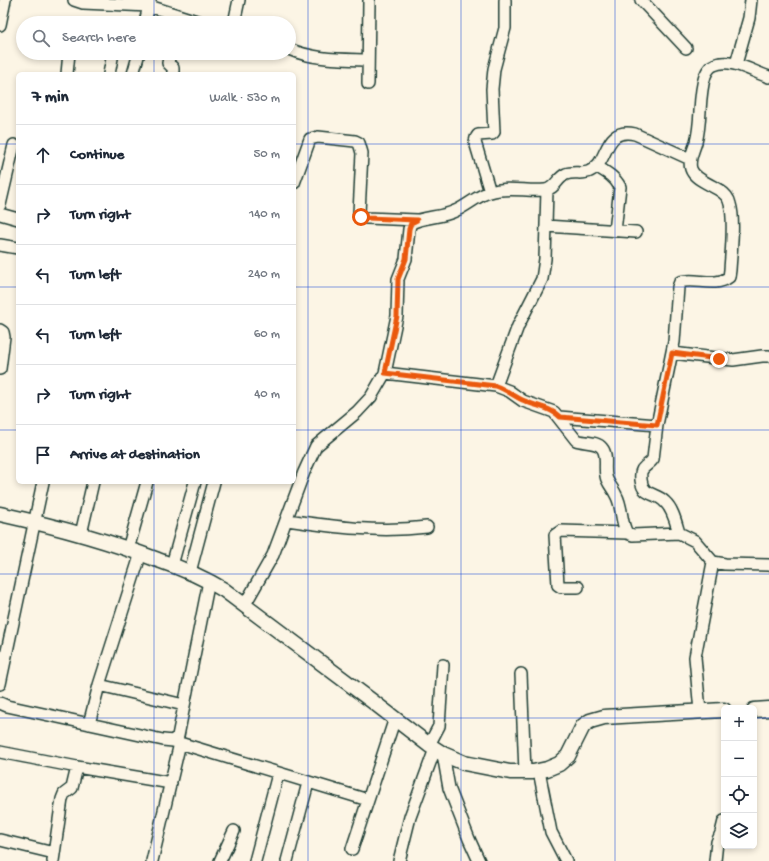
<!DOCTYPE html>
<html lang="en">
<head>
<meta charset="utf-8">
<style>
	body { margin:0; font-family:"Gochi Hand",sans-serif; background:#f2f2f3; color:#1f2937 }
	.controls { position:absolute; right:12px; bottom:12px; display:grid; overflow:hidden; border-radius:6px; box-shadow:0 2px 6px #0003 }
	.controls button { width:36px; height:36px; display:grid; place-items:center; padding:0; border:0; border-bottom:1px solid #e0e1e3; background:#fff; color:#1f2937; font:20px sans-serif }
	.stop { position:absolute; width:12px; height:12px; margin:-9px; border:3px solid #ea580c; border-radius:50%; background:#fff }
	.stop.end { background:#ea580c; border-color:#fff; box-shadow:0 1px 4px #0008 }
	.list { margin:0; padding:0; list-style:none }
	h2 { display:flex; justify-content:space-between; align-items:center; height:52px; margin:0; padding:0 16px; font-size:17px }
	h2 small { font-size:13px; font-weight:400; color:#747a83 }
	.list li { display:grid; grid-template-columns:26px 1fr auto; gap:12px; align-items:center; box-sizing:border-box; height:60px; padding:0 16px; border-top:1px solid #e0e1e3 }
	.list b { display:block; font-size:15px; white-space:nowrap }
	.list em { font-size:13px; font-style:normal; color:#747a83 }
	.icon { flex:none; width:22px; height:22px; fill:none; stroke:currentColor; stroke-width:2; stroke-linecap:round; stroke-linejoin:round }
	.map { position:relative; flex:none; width:769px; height:861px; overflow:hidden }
	.search { position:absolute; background:#fff; box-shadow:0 2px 6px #0003; left:16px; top:16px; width:280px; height:44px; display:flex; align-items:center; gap:10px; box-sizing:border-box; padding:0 14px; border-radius:22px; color:#747a83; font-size:15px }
	.panel { position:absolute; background:#fff; box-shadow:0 2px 6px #0003; left:16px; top:72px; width:280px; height:412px; border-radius:6px }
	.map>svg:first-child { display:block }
</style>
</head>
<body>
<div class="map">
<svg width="769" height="861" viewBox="0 0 769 861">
	<rect width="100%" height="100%" fill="#fcf5e5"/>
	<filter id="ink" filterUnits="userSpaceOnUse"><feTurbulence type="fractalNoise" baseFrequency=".025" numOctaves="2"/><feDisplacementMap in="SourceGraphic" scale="8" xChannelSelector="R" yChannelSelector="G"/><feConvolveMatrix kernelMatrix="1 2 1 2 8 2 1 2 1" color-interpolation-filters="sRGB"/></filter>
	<g filter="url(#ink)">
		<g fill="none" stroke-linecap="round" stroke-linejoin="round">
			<g stroke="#1f3d34" stroke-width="14">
				<path id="minor" d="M74 0 83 3 149 6 203 23
					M641 0 686 48
					M145 23 150 1
					M234 23 239 0
					M0 25 5 0
					M289 49C314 60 342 59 368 60
					M170 53 168 63 173 68V74
					M736 64 749 18 751 0
					M67 74 69 53
					M109 74 113 53
					M133 74 139 53
					M368 84 369 0
					M596 166C606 172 615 177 620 187L615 231
					M294 183 310 139 318 137 355 141 359 143 362 153 359 213 361 217 367 218 417 220
					M490 192 475 142 476 138 478 135 492 134 494 132 492 89 494 69 505 28V0
					M0 205 14 145
					M0 214 18 219
					M546 226 636 232
					M0 245 18 248
					M0 330 3 332 4 337 0 369
					M672 353 733 360 762 356H769
					M385 373 496 386 509 391 523 401 554 412 576 440C583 443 597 441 602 448 608 455 604 467 606 476 607 483 613 488 616 495 623 507 620 521 627 533L633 535 679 533 695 541 713 562 725 564 769 565
					M496 386 518 326 542 279 545 259 547 190
					M559 417 657 425
					M287 520C334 527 380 533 427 527
					M679 533C676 523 673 509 665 502 656 492 643 497 641 480 641 477 640 473 642 470 644 466 650 464 653 459L657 425 674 342 678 287 680 282C695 277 715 288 729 277L730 270C731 252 735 220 730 204 729 198 724 193 719 190 710 184 694 179 691 169 688 160 694 150 696 142 702 121 698 97 705 76 707 71 709 67 714 65 730 57 753 72 769 77
					M81 534 93 482
					M128 549 147 482
					M172 565 195 482
					M190 572 214 482
					M578 587H561L558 585 555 535 561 531 627 533
					M244 606 273 555 304 472 316 446 357 412 371 397 385 373 397 316 398 279 406 259 409 229 411 223C425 216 441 218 455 211 467 206 478 195 490 192 508 186 527 192 545 190 555 189 557 178 566 174 574 171 583 175 590 171 610 162 602 127 635 134L690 159
					M521 674 525 772
					M0 684 43 482
					M99 685 184 705
					M0 703 7 706 163 740 173 741 178 736 209 581
					M700 711 695 657 713 562
					M89 724 99 685 141 553
					M173 741 368 800
					M429 745 439 726 443 665
					M0 752 77 767 171 783
					M443 754 449 788 469 839 479 861
					M539 771 551 832 566 861
					M0 840 54 853
					M352 849 395 718
					M53 861 62 799 64 794 72 788 77 767
					M152 861 180 743
					M220 861 234 831
					M255 861 278 774
					M287 861 308 783
					M399 861 410 817 435 749
					M715 861 717 842 721 833 724 821"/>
			</g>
			<g stroke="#1f3d34" stroke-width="17">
				<path id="major" d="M0 514C54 526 107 540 158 560 181 568 203 577 224 590L372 701 429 745 443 754 464 763 510 772H533L547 769 559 764 568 756 583 726 590 721 604 717 724 710
					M754 710 769 709"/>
			</g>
			<use href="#minor" stroke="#fcf5e5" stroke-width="11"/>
			<use href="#major" stroke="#fcf5e5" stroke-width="14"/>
		</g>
	</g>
	<g fill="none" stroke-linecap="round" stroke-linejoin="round" filter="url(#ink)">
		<path stroke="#ea580c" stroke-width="5" d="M361 217 367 218 417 220 411 223 409 229 406 259 398 279 397 316 385 373 496 386C507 390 515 397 525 401 537 407 550 407 560 417L657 425 672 353 719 359"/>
	</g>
	<path fill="none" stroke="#1d4ed8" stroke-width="1" stroke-opacity="0.55" d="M154 0V23M308 0V861M461 0V861M615 0V861M154 53V74M0 144H18M294 144H769M0 287H18M294 287H769M0 430H18M294 430H769M154 482V861M0 574H769M0 718H724M754 718H769"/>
</svg>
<div class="controls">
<button>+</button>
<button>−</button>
<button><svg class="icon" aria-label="locate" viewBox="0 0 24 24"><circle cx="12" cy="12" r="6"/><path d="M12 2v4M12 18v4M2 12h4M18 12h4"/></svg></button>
<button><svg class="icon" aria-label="layers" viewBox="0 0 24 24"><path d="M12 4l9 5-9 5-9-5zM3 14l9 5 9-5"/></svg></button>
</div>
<div class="stop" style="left:361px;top:217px"></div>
<div class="stop end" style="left:719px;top:359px"></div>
<div class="search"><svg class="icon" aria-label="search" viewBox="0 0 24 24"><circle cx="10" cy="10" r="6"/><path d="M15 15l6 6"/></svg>Search here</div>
<section class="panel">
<h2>7 min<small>Walk · 530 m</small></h2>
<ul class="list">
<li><svg class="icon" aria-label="ahead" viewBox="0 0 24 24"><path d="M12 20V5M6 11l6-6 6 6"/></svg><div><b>Continue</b></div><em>50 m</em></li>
<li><svg class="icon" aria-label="right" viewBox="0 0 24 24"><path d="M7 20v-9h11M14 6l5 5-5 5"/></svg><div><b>Turn right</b></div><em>140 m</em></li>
<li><svg class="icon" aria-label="left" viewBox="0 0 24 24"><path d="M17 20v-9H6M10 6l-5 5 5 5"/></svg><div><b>Turn left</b></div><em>240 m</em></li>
<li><svg class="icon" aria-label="left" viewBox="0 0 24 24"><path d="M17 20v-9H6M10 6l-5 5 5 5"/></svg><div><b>Turn left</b></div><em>60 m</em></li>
<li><svg class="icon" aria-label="right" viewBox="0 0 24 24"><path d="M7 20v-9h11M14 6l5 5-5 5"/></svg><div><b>Turn right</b></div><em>40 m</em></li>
<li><svg class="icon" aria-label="arrive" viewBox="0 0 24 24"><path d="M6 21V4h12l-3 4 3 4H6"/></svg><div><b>Arrive at destination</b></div></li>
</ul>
</section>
</div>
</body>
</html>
